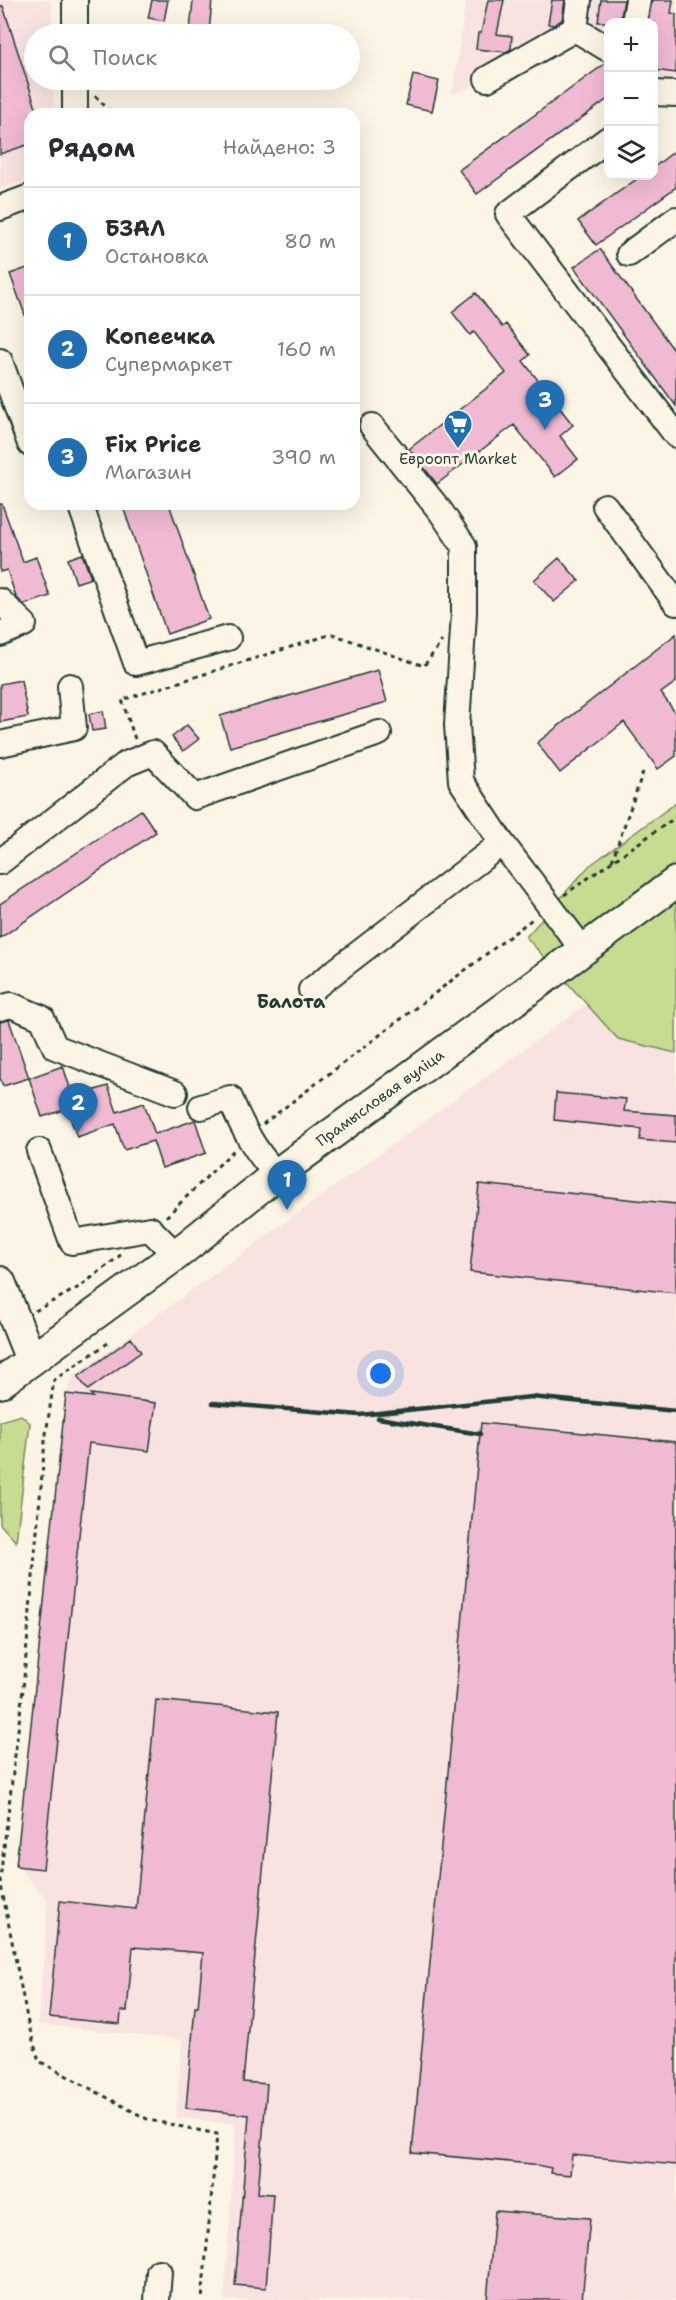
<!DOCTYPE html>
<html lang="ru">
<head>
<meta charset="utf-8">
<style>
	body { margin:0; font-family:"Shantell Sans",sans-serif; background:#f2f2f3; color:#2b2b33 }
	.controls { position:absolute; right:18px; top:18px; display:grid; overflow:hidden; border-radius:12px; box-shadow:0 6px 24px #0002 }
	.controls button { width:54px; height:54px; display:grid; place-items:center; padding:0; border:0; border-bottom:2px solid #e1e1e2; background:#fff; color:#2b2b33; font:30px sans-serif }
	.you { position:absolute; left:381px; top:1374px; width:21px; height:21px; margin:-15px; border:4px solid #fff; border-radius:50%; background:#1a73e8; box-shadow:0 0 0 9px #1a73e833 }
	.badge { display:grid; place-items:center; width:39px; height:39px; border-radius:50%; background:#1f6fb2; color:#fff; font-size:20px; font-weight:700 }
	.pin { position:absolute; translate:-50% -50px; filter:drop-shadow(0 2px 3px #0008) }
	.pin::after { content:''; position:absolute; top:32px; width:21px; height:18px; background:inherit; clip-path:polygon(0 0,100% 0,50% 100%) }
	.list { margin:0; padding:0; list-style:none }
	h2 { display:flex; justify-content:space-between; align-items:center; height:78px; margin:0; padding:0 24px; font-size:26px }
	h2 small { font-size:20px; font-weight:400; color:#7c7c81 }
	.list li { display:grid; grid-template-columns:39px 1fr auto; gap:18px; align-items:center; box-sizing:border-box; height:108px; padding:0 24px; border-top:2px solid #e1e1e2 }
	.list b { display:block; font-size:22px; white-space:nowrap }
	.list p { margin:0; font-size:20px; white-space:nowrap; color:#7c7c81 }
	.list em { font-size:20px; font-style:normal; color:#7c7c81 }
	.icon { flex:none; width:33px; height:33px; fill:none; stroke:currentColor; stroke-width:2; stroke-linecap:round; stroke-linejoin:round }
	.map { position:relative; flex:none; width:676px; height:2300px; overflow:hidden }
	.search { position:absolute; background:#fff; box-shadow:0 6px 24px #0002; left:24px; top:24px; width:336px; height:66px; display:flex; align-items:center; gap:15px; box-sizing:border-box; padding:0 21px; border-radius:33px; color:#7c7c81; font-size:22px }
	.panel { position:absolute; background:#fff; box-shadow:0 6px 24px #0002; left:24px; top:108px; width:336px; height:402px; border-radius:18px }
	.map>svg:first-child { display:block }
</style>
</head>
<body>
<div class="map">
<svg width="676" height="2300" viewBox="0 0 676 2300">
	<rect width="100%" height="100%" fill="#fcf5e5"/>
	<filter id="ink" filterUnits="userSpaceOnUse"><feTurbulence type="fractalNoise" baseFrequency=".0167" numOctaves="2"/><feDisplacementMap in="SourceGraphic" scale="12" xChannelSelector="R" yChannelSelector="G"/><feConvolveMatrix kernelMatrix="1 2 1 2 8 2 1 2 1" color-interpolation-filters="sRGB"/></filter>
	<g filter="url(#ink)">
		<path fill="#f8e3e0" d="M0 0H51L52 34H34V80H53L54 114H30V179L0 189Z
			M466 0H676V86L654 84V22H608V60L582 44 452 94Z
			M676 939V2300H224L236 2124 176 2117 182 2040 38 2024 48 1900 16 1866 66 1394 72 1377Z"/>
		<path fill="#c8dc91" stroke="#748c62" stroke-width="1.5" d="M676 803V1053L618 1039 526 937 589 866Z
			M21 1415 30 1423 16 1542 0 1524V1421Z"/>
		<path fill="#f0bad3" stroke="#1f3d34" stroke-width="1.5" d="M152 0H168L164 21 148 18Z
			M193 0H212L209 33 190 31Z
			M488 0H504L497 34 512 36 511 49 506 52 476 49 478 33H481Z
			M552 0H565L562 20 554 25 548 24Z
			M601 0H624L620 22H598Z
			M652 0H673L671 13 676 14V73L654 70V22H648Z
			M0 6H3L38 114H30V144L0 154Z
			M606 63H609V98L477 194 459 170Z
			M413 75 439 81 432 111 406 105Z
			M676 150V187L596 245 578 221 641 176H654V167Z
			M600 249 676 353V406L574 267Z
			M30 267V323H28L10 274Z
			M476 293 502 327 506 324 530 355 523 361 573 425 560 436 578 459 555 477 514 425 437 484 409 449 506 373 474 332 470 335 452 312Z
			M0 504H2L23 562 36 557 50 596 24 605 16 597 7 570 0 572Z
			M122 504H169L209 619 167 634Z
			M82 554 91 578 76 583 68 559Z
			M559 558 579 581 554 602 534 580Z
			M676 634V682L661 693 676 714V756L658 769 624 722 560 773 537 743Z
			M378 670 387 702 230 747 220 716Z
			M21 680 28 717 0 722V684Z
			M103 711 106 729 92 731 89 714Z
			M187 725 199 739 183 751 172 737Z
			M141 810 156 832 0 938V904Z
			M9 1020 29 1078 3 1086 0 1078V1022Z
			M63 1066 73 1097 108 1086 117 1112 144 1103 155 1134 195 1120 206 1153 162 1168 153 1141 124 1150 115 1124 77 1137 67 1109 42 1117 29 1078Z
			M556 1093 626 1099 624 1111 676 1115V1143L640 1140 641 1129 554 1120Z
			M479 1184 676 1204V1293L470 1272Z
			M131 1338 141 1352 88 1390 78 1377Z
			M66 1394 93 1397 91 1394 156 1403 149 1451 89 1443 43 1869 16 1866Z
			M481 1423 676 1442V2165L572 2155 570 2175 550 2173 551 2168 532 2164 412 2153Z
			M156 1700 278 1712 243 2082 267 2084 258 2193 273 2194 266 2288 235 2285 249 2115 186 2108 195 2007H198L203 1953 133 1947 127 2011H121L120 2024 49 2017 60 1901 136 1909Z
			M495 2211 590 2218 582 2300H487Z"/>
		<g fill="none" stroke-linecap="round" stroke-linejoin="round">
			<g stroke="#1f3d34" stroke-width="28">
				<path id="minor" d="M75 0V34
					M579 0 575 29 608 49
					M634 22 638 0
					M487 79 575 29
					M654 93 676 94
					M75 114V80
					M608 139 508 214 676 435
					M0 208 30 197
					M629 254 676 219
					M0 361 30 444
					M372 426 441 512 464 546V613L457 725 461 781 502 843 583 950
					M80 504 136 663 228 638
					M605 506 676 603
					M0 601 24 624 0 634
					M0 744 74 728 70 686
					M0 862 126 764 153 753 195 797 379 733
					M311 990 502 843
					M0 1008 11 1005 42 1018 55 1047 175 1093
					M201 1107 230 1098C241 1125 255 1153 277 1174
					M39 1151 72 1242 150 1229 176 1255
					M157 2300 159 2272"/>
			</g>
			<g stroke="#1f3d34" stroke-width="34">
				<path id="major" d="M0 1282 31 1360
					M0 1383 176 1255 277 1174 676 882"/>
			</g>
			<path stroke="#1f3d34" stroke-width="3" stroke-dasharray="4.5 4.5" stroke-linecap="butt" d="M95 96 113 114
				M354 403 360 411
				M135 739 122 700 332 634 424 666 442 641
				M612 861 643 772
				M564 895 676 817
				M263 1124 535 917
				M166 1217 234 1150
				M35 1311 81 1286 122 1254
				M108 1343 54 1380 45 1441 23 1689 0 1880 28 2023 39 2061 149 2120 217 2134 202 2300"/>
			<use href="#minor" stroke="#fcf5e5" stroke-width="24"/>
			<use href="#major" stroke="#fcf5e5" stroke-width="30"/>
			<path stroke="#1f3d34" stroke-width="4.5" d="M213 1403 360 1415 531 1397 676 1411
				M378 1418 480 1434"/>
		</g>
	</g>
	<defs>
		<g id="supermarket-pin" transform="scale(1.5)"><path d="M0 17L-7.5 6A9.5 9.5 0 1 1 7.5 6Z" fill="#1f6fb2" stroke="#fcf5e5"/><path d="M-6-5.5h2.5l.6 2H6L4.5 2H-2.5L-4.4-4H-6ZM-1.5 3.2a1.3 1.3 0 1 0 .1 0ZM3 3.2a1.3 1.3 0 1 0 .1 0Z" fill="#fff"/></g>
	</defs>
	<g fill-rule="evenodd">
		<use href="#supermarket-pin" x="458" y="424"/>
	</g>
	<g text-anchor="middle" stroke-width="6" stroke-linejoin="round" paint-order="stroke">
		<g font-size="15" fill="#1f3d34" stroke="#fcf5e5">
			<text x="458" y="464">Евроопт Market</text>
		</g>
		<g font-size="15" fill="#1f3d34" stroke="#fcf5e5">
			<text transform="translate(380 1098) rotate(-36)" y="5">Прамысловая вуліца</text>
		</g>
		<g font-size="18" font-weight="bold" fill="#1f3d34" stroke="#fcf5e5">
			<text x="291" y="1008">Балота</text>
		</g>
	</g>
</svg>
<div class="controls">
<button>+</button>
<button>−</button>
<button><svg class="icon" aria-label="layers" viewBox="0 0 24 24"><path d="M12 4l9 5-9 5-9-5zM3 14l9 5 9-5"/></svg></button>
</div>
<div class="you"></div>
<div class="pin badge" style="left:287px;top:1210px">1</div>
<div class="pin badge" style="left:78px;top:1133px">2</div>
<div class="pin badge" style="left:545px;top:430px">3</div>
<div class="search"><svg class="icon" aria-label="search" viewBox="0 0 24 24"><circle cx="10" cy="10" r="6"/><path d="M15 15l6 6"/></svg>Поиск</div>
<section class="panel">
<h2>Рядом<small>Найдено: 3</small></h2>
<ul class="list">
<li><span class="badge">1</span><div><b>БЗАЛ</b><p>Остановка</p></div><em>80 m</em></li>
<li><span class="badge">2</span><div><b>Копеечка</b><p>Супермаркет</p></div><em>160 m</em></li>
<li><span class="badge">3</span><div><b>Fix Price</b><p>Магазин</p></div><em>390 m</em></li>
</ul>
</section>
</div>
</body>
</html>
